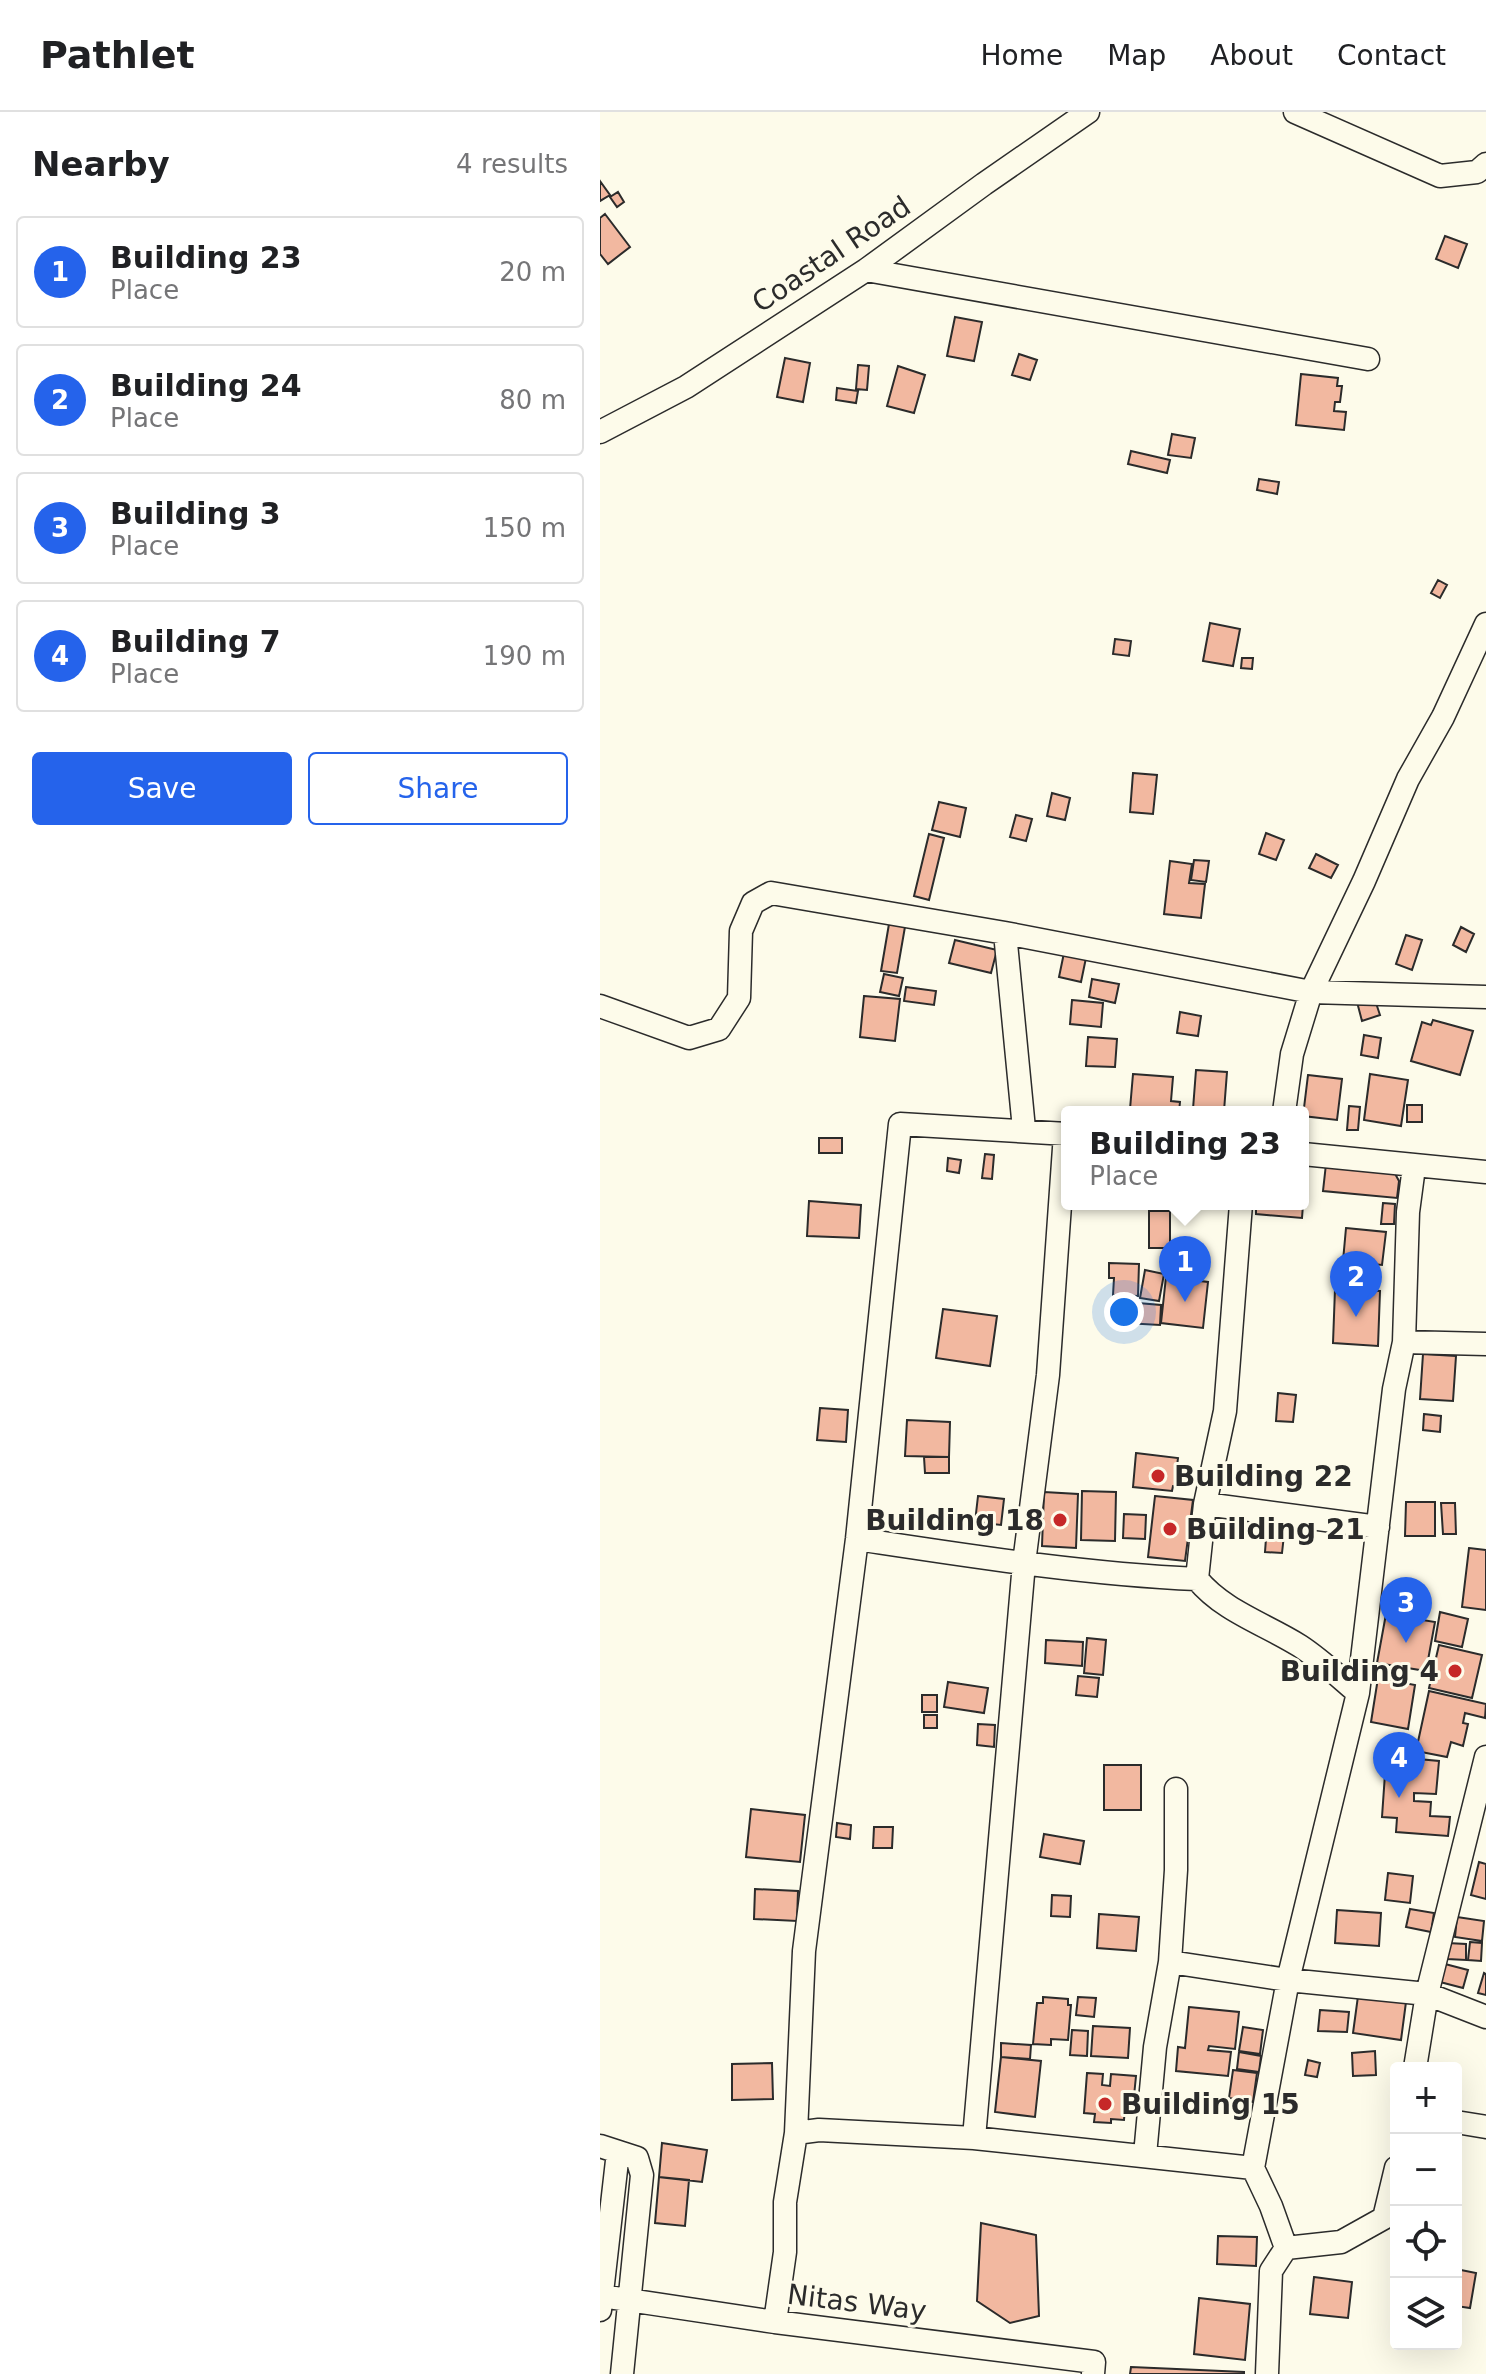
<!DOCTYPE html>
<html lang="en">
<head>
<meta charset="utf-8">
<style>
	body { margin:0; font-family:"DejaVu Sans",sans-serif; background:#f6f6f6; color:#202124 }
	.controls { position:absolute; right:24px; bottom:24px; display:grid; overflow:hidden; border-radius:8px; box-shadow:0 8px 32px #0002 }
	.controls button { width:72px; height:72px; display:grid; place-items:center; padding:0; border:0; border-bottom:2px solid #e0e0e0; background:#fff; color:#202124; font:40px sans-serif }
	.you { position:absolute; left:524px; top:1200px; width:28px; height:28px; margin:-20px; border:6px solid #fff; border-radius:50%; background:#1a73e8; box-shadow:0 0 0 12px #1a73e833 }
	.badge { display:grid; place-items:center; width:52px; height:52px; border-radius:50%; background:#2563eb; color:#fff; font-size:26px; font-weight:700 }
	.pin { position:absolute; translate:-50% -66px; filter:drop-shadow(0 2px 4px #0008) }
	.pin::after { content:''; position:absolute; top:42px; width:28px; height:24px; background:inherit; clip-path:polygon(0 0,100% 0,50% 100%) }
	.popup { position:absolute; left:461px; top:994px; width:248px; height:104px; box-sizing:border-box; display:grid; place-content:center; border-radius:8px; background:#fff; filter:drop-shadow(0 2px 6px #0005); font-size:26px; white-space:nowrap; color:#757577 }
	.popup b { font-size:30px; color:#202124 }
	.popup::after { content:''; position:absolute; left:50%; top:100%; margin-left:-16px; border:16px solid transparent; border-top-color:#fff }
	.list { margin:0; padding:0; list-style:none }
	h2 { display:flex; justify-content:space-between; align-items:center; height:104px; margin:0; padding:0 32px; font-size:34px }
	h2 small { font-size:26px; font-weight:400; color:#757577 }
	.list li { display:grid; grid-template-columns:52px 1fr auto; gap:24px; align-items:center; box-sizing:border-box; height:112px; margin:0 16px 16px; padding:0 16px; border:2px solid #e0e0e0; border-radius:8px }
	.list b { display:block; font-size:30px; white-space:nowrap }
	.list p { margin:0; font-size:26px; white-space:nowrap; color:#757577 }
	.list em { font-size:26px; font-style:normal; color:#757577 }
	.actions { display:flex; gap:16px; padding:24px 32px }
	.actions a { flex:1; padding:18px 0; border:2px solid #2563eb; border-radius:8px; text-align:center; font-size:28px; color:#2563eb }
	.actions .main { background:#2563eb; color:#fff }
	.icon { flex:none; width:44px; height:44px; fill:none; stroke:currentColor; stroke-width:2; stroke-linecap:round; stroke-linejoin:round }
	.map { position:relative; flex:none; width:886px; height:2262px; overflow:hidden }
	header { display:flex; align-items:center; gap:48px; box-sizing:border-box; height:112px; padding:0 40px; background:#fff; border-bottom:2px solid #e0e0e0 }
	header strong { font-size:38px }
	nav { display:flex; gap:44px; margin-inline-start:auto; font-size:28px }
	main { display:flex }
	aside { flex:1; background:#fff }
	.map>svg:first-child { display:block }
</style>
</head>
<body>
<header>
<strong>Pathlet</strong>
<nav><a>Home</a><a>Map</a><a>About</a><a>Contact</a></nav>
</header>
<main>
<aside>
<h2>Nearby<small>4 results</small></h2>
<ul class="list">
<li><span class="badge">1</span><div><b>Building 23</b><p>Place</p></div><em>20 m</em></li>
<li><span class="badge">2</span><div><b>Building 24</b><p>Place</p></div><em>80 m</em></li>
<li><span class="badge">3</span><div><b>Building 3</b><p>Place</p></div><em>150 m</em></li>
<li><span class="badge">4</span><div><b>Building 7</b><p>Place</p></div><em>190 m</em></li>
</ul>
<div class="actions"><a class="main">Save</a><a>Share</a></div>
</aside>
<div class="map">
<svg width="886" height="2262" viewBox="0 0 886 2262">
	<rect width="100%" height="100%" fill="#fdfbea"/>
	<path fill="#f2b8a0" stroke="#2b2b2b" stroke-width="2" d="M0 69 10 83 0 89Z
		M18 80 24 90 17 95 10 85Z
		M5 102 30 135 8 152 0 142V106Z
		M845 124 867 132 858 156 836 147Z
		M355 205 382 210 374 249 347 244Z
		M419 242 437 248 430 268 412 263Z
		M185 246 210 251 203 290 177 285Z
		M258 253 269 254 267 278 256 277Z
		M298 254 325 263 314 301 287 294Z
		M701 262 738 266 737 274H742L740 290H735L734 299 746 300 744 318 696 313Z
		M237 276 258 279 256 291 236 288Z
		M572 322 595 326 591 346 568 343Z
		M531 339 570 348 567 361 528 352Z
		M659 367 679 370 677 382 657 378Z
		M838 468 847 473 840 486 831 481Z
		M610 511 640 517 633 554 603 549Z
		M515 527 531 529 529 544 513 542Z
		M642 546H653L652 557 641 556Z
		M533 661 557 663 553 702 530 700Z
		M452 681 470 686 465 708 447 704Z
		M339 690 366 696 360 725 332 718Z
		M416 703 432 707 426 729 410 725Z
		M666 721 684 728 676 748 659 742Z
		M329 722 344 726 329 788 314 784Z
		M716 742 738 753 731 766 709 756Z
		M594 748 609 749 606 770 591 768Z
		M570 749 592 752 589 771 605 772 601 806 564 802Z
		M290 806 306 809 297 861 281 859Z
		M861 815 874 822 866 840 853 833Z
		M806 823 822 828 812 858 796 852Z
		M355 828 397 838 391 861 349 851Z
		M465 836 487 841 481 870 459 865Z
		M284 862 303 866 299 884 280 880Z
		M492 867 519 872 515 891 489 885Z
		M306 875 336 879 334 893 304 889Z
		M264 884 300 887 295 929 260 925Z
		M774 885 780 903 762 909 757 890Z
		M472 888 503 891 501 915 470 912Z
		M580 900 601 904 598 924 577 921Z
		M833 908 873 919 860 963 811 949 822 910 831 913Z
		M764 923 781 926 778 946 761 943Z
		M488 925 517 927 515 955 486 954Z
		M596 958 627 960 624 999 593 997Z
		M533 962 573 965 571 989 580 990 579 1000 530 997Z
		M770 962 808 968 801 1014 764 1008Z
		M708 963 742 967 737 1008 703 1004Z
		M807 993H822V1010H807Z
		M749 994 760 995 758 1018H747Z
		M219 1026H242V1041H219Z
		M385 1042 394 1043 392 1067 382 1066Z
		M348 1046 361 1048 359 1061 347 1059Z
		M726 1052 793 1058 799 1069 797 1086 723 1079Z
		M703 1066H705L702 1106 656 1102V1092H703Z
		M209 1089 261 1093 259 1126 207 1124Z
		M783 1091 795 1092 794 1112H781Z
		M549 1099H570V1136H549Z
		M746 1116 786 1120 782 1153 743 1149Z
		M509 1151 539 1152 538 1184 513 1183 514 1166H509Z
		M545 1158 564 1162 559 1189 540 1186Z
		M566 1165 608 1170 603 1216 561 1211Z
		M735 1177 780 1179 778 1234 733 1231Z
		M526 1190 561 1193 560 1213 525 1211Z
		M343 1197 397 1204 390 1254 336 1246Z
		M823 1242 856 1244 853 1289 820 1287Z
		M678 1281 696 1283 693 1310 676 1309Z
		M220 1296 248 1298 246 1330 217 1328Z
		M824 1302 841 1304 840 1320 823 1318Z
		M307 1308 350 1310 349 1345 305 1344Z
		M536 1341 578 1346 577 1354H583L581 1375 573 1374 572 1379 533 1375Z
		M324 1345H349V1361H325Z
		M482 1379 516 1380 515 1429 481 1428Z
		M444 1380 478 1382 476 1436 442 1434Z
		M378 1384 404 1387 401 1413 375 1410Z
		M555 1384 593 1388 585 1449 548 1445Z
		M806 1390H835V1424H805Z
		M841 1391H855L856 1422H843Z
		M524 1402 546 1403 545 1427 523 1426Z
		M667 1413 685 1414 682 1441 665 1440Z
		M869 1436 886 1438V1498L862 1495Z
		M840 1500 868 1507 862 1535 835 1529Z
		M786 1502 835 1510 826 1559 777 1551Z
		M487 1526 506 1528 503 1563 484 1561Z
		M446 1528 483 1530 482 1554 445 1551Z
		M839 1533 882 1543 872 1586 829 1576Z
		M478 1564 499 1566 497 1585 476 1583Z
		M778 1566 815 1573 808 1617 771 1610Z
		M348 1570 388 1576 384 1601 344 1595Z
		M829 1579 886 1592 885 1606 865 1601 863 1611 868 1612 863 1634 851 1630 847 1645 816 1639Z
		M322 1583H337V1600H322Z
		M324 1603H337V1616H324Z
		M378 1612 395 1613 394 1635 377 1633Z
		M807 1646 839 1649 836 1682 814 1681V1689L831 1690 830 1704 850 1705 848 1724 796 1720 797 1706 782 1705 785 1662H794L795 1653 806 1654Z
		M504 1653H541V1698H504Z
		M151 1697 205 1703 200 1750 146 1745Z
		M237 1711 251 1713 250 1727 236 1725Z
		M274 1715H293L292 1736H273Z
		M444 1722 484 1729 480 1752 440 1745Z
		M879 1750 886 1752V1787L871 1783Z
		M788 1761 813 1764 810 1791 785 1788Z
		M155 1777 198 1779 197 1809 154 1807Z
		M452 1783 471 1784 470 1805 451 1804Z
		M810 1797 834 1801 831 1820 806 1815Z
		M737 1798 781 1801 779 1834 735 1831Z
		M499 1802 539 1805 536 1839 497 1836Z
		M857 1805 884 1809 882 1829 855 1825Z
		M870 1830 882 1831 881 1849 868 1848Z
		M847 1831 866 1832V1848L847 1847Z
		M845 1852 868 1858 863 1876 840 1870Z
		M884 1861 886 1862V1883L878 1881Z
		M758 1884 806 1890 801 1928 753 1921Z
		M443 1885 468 1887V1893H471L468 1928 451 1927V1933L433 1932 437 1891H443Z
		M478 1885 496 1886 494 1905 476 1903Z
		M589 1895 639 1900 635 1937 609 1934 608 1938 631 1940 628 1964 576 1959 578 1935 585 1936Z
		M720 1898 749 1900 747 1920 718 1919Z
		M493 1914 530 1916 528 1946 491 1944Z
		M643 1915 663 1918 660 1942 639 1939Z
		M472 1918 488 1919 487 1944 470 1943Z
		M401 1931 431 1933 430 1947 401 1945Z
		M775 1939 776 1963 753 1964 752 1941Z
		M639 1940 661 1944 659 1960 637 1957Z
		M401 1945 441 1949 435 2005 395 2000Z
		M708 1948 720 1951 717 1965 705 1963Z
		M172 1951 173 1987 132 1988V1952Z
		M633 1958 657 1961 653 1990 629 1986Z
		M487 1961 503 1962 502 1973 510 1974 511 1962 536 1964 534 1984 526 1983 524 2008 511 2007V2011L494 2010 495 2002 484 2001Z
		M62 2031 107 2038 102 2070 59 2065Z
		M59 2065 89 2068 85 2114 55 2111Z
		M381 2111 436 2123 439 2204 410 2211 377 2189Z
		M618 2124 657 2125 656 2154 617 2152Z
		M856 2157 876 2161 870 2196 856 2194Z
		M714 2165 752 2170 748 2206 710 2202Z
		M599 2186 650 2192 645 2248 594 2242Z
		M531 2255 644 2260V2262H530Z"/>
	<g fill="none" stroke-linecap="round" stroke-linejoin="round">
		<g stroke="#2b2b2b" stroke-width="25">
			<path id="minor" d="M695 0 840 64 877 60 886 52
				M266 158 768 247
				M0 320 86 275 266 158 384 72 488 0
				M405 821 424 1017
				M0 894 89 926 119 917 139 886 141 819 153 791 171 781 405 821 711 880 886 885
				M684 1000 692 942 711 880 764 769 808 667 843 605 886 512
				M703 1042 886 1060
				M804 1230 886 1232
				M605 1392 778 1415
				M257 1427C370 1444 483 1462 597 1467L605 1392 625 1299 641 1092
				M597 1467C623 1499 665 1512 700 1534 720 1547 739 1565 758 1581
				M570 1850 688 1868 827 1882 886 1905
				M815 1956 827 1882 886 1645
				M856 2010 886 2015
				M196 2021 204 1839 257 1427 300 1012 467 1022
				M374 2026 424 1451 448 1263 465 1022
				M0 2034 37 2046 42 2063 22 2262
				M545 2043 555 1935 570 1850 576 1758V1677
				M653 2056 688 1868 758 1581 794 1277 804 1230 808 1100 814 1055
				M2 2184 175 2210 494 2250 493 2262
				M0 2198 18 2040
				M175 2210 185 2140V2090L196 2021 219 2018 374 2026 653 2056 671 2094 686 2136
				M667 2262 671 2159 686 2136 741 2130 784 2106 796 2056"/>
		</g>
		<use href="#minor" stroke="#fdfbea" stroke-width="22"/>
	</g>
	<g fill="#c62828" stroke="#fdfbea" stroke-width="3">
		<circle cx="558" cy="1364" r="8"/>
		<circle cx="460" cy="1408" r="8"/>
		<circle cx="570" cy="1417" r="8"/>
		<circle cx="855" cy="1559" r="8"/>
		<circle cx="505" cy="1992" r="8"/>
	</g>
	<g text-anchor="middle" stroke-width="6" stroke-linejoin="round" paint-order="stroke">
		<g font-size="28" fill="#2b2b2b" stroke="#fdfbea">
			<text transform="translate(231 142) rotate(-34)" y="10">Coastal Road</text>
			<text transform="translate(257 2190) rotate(7)" y="10">Nitas Way</text>
		</g>
		<g font-size="28" font-weight="bold" fill="#2b2b2b" stroke="#fdfbea" text-anchor="start">
			<text x="574" y="1374">Building 22</text>
			<text x="444" y="1418" text-anchor="end">Building 18</text>
			<text x="586" y="1427">Building 21</text>
			<text x="839" y="1569" text-anchor="end">Building 4</text>
			<text x="521" y="2002">Building 15</text>
		</g>
	</g>
</svg>
<div class="controls">
<button>+</button>
<button>−</button>
<button><svg class="icon" aria-label="locate" viewBox="0 0 24 24"><circle cx="12" cy="12" r="6"/><path d="M12 2v4M12 18v4M2 12h4M18 12h4"/></svg></button>
<button><svg class="icon" aria-label="layers" viewBox="0 0 24 24"><path d="M12 4l9 5-9 5-9-5zM3 14l9 5 9-5"/></svg></button>
</div>
<div class="you"></div>
<div class="pin badge" style="left:585px;top:1190px">1</div>
<div class="popup"><b>Building 23</b>Place</div>
<div class="pin badge" style="left:756px;top:1205px">2</div>
<div class="pin badge" style="left:806px;top:1531px">3</div>
<div class="pin badge" style="left:799px;top:1686px">4</div>
</div>
</main>
</body>
</html>
